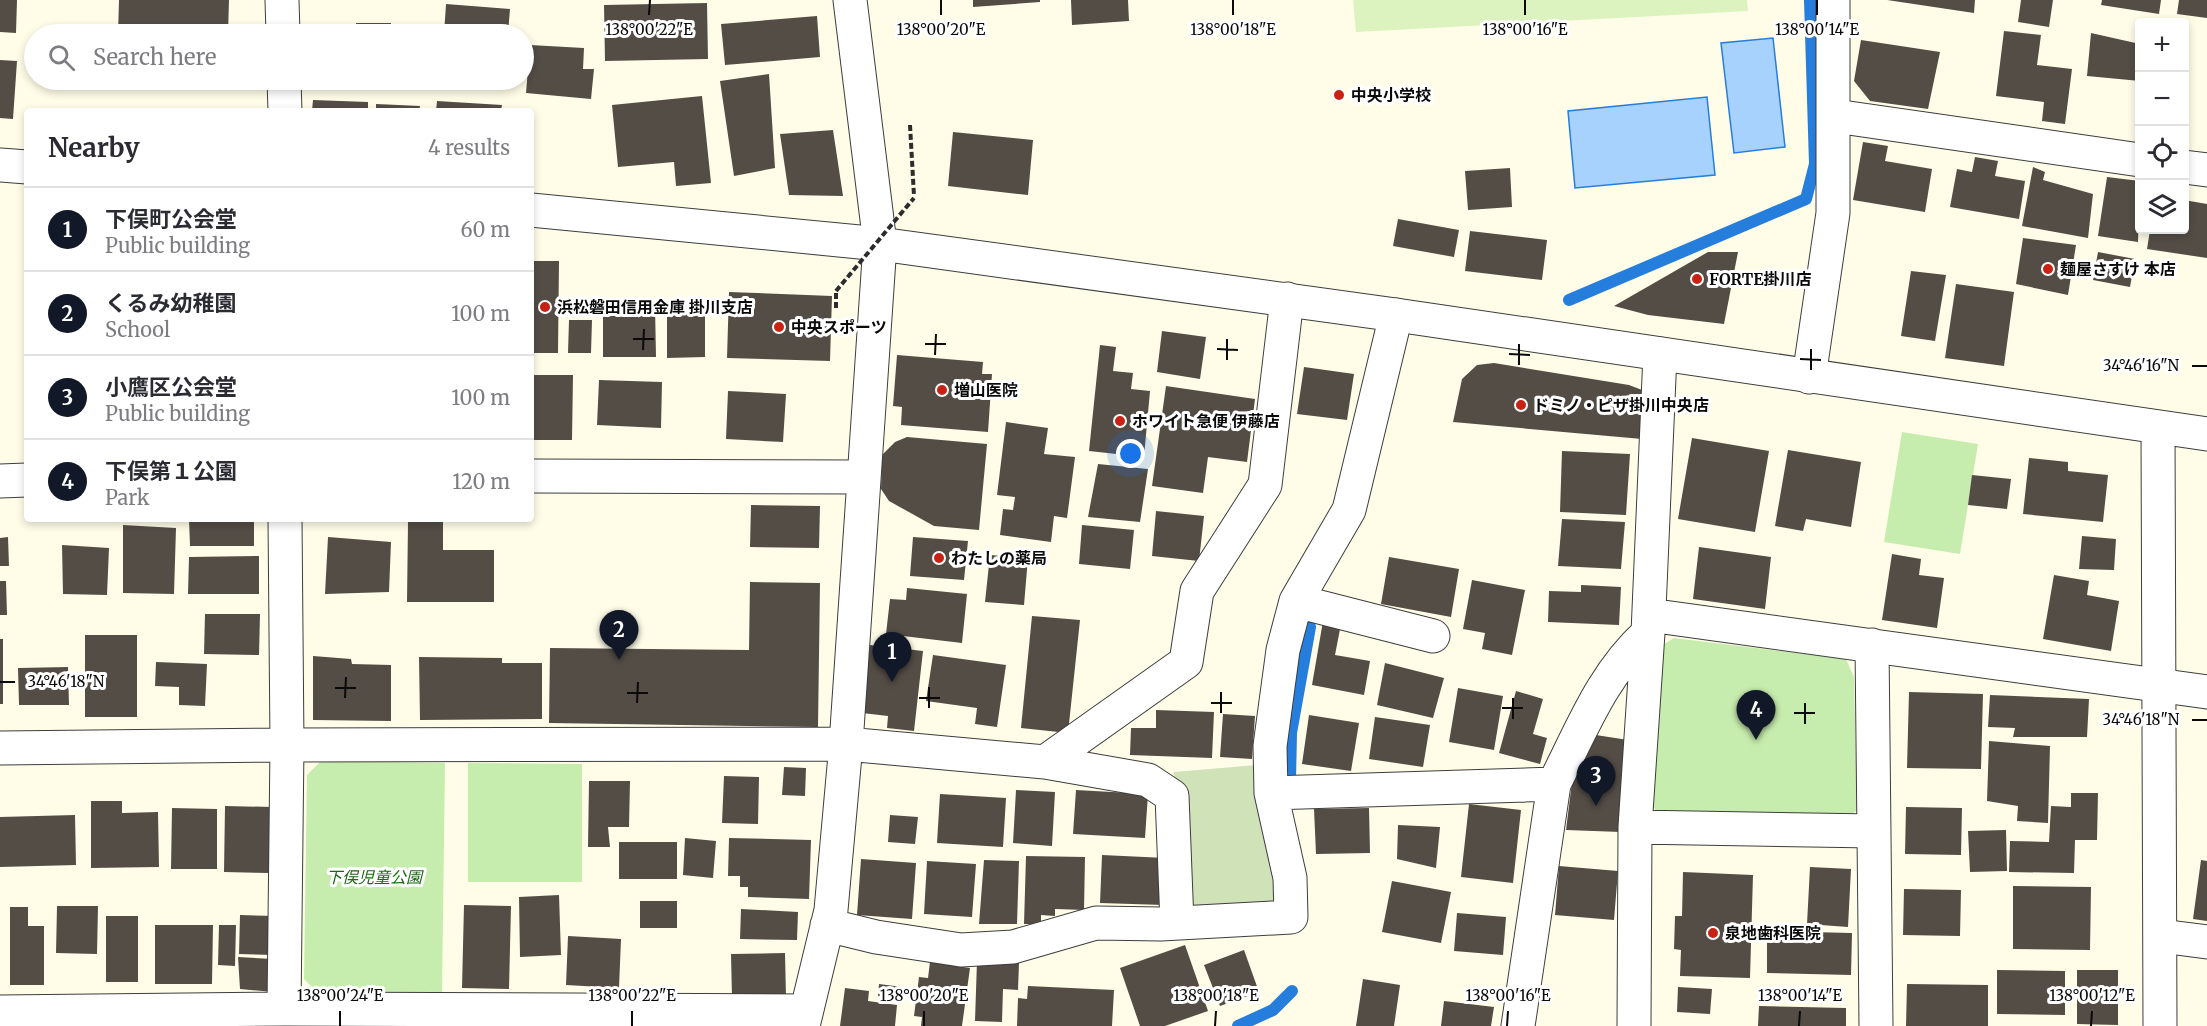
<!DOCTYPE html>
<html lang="en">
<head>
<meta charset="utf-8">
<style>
	body { margin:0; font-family:Merriweather,"Noto Sans JP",serif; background:#f2f2f3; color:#2b2b33 }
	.controls { position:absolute; right:18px; top:18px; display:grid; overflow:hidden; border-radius:6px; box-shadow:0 3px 9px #0003 }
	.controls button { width:54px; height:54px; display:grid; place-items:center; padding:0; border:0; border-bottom:2px solid #e1e1e2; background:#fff; color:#2b2b33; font:30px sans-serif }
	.you { position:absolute; left:1131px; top:454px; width:21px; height:21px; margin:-15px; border:4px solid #fff; border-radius:50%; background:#1a73e8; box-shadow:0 0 0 9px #1a73e833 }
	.badge { display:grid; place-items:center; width:39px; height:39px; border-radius:50%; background:#111827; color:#fff; font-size:20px; font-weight:700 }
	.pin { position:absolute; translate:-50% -50px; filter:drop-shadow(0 2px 3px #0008) }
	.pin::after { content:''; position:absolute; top:32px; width:21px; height:18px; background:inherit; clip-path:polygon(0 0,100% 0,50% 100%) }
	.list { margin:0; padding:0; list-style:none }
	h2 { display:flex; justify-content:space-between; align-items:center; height:78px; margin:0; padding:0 24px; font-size:26px }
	h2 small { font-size:20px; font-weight:400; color:#7c7c81 }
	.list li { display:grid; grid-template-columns:39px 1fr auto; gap:18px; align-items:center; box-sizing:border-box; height:84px; padding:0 24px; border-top:2px solid #e1e1e2 }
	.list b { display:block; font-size:22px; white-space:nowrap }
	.list p { margin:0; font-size:20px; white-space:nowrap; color:#7c7c81 }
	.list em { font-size:20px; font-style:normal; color:#7c7c81 }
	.icon { flex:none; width:33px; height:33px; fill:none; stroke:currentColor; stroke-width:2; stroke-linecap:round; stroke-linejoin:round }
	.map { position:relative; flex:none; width:2207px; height:1026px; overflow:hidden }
	.search { position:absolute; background:#fff; box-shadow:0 3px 9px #0003; left:24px; top:24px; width:510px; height:66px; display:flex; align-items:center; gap:15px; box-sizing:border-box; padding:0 21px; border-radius:33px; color:#7c7c81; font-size:22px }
	.panel { position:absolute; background:#fff; box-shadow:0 3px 9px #0003; left:24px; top:108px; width:510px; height:414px; border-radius:6px }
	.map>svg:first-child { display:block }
</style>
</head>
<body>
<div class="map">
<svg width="2207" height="1026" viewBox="0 0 2207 1026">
	<rect width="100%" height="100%" fill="#fffde8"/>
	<path fill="#c7edae" d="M1902 432 1978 444 1960 554 1884 542Z
		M1674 638 1846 659 1854 677 1857 810 1847 819 1663 817 1650 804 1664 644Z
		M321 761 445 763 442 996 319 994 304 979 307 775Z
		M468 763 582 764V882H468Z"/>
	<path fill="#cfe2b8" d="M1257 765 1282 908 1182 913 1174 772Z"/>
	<path fill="#dcf3c0" d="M1353 0H1747L1748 11 1356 32Z"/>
	<path fill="#a6d2fd" stroke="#257ddc" stroke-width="1.5" d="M1773 38 1785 147 1734 153 1721 43Z
		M1707 97 1715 175 1575 188 1568 111Z"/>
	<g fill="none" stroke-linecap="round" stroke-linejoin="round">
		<path stroke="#257ddc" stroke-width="12" d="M1569 300 1806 199 1815 164 1810 0
			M1290 780 1291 733 1310 627
			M1238 1026 1273 1010 1292 991"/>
	</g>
	<path fill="#544d46" d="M0 0H17L16 33 0 32Z
		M119 0H229L228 34H118Z
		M973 0H1040V2L973 7Z
		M1071 0H1128L1129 21 1072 25Z
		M1887 0H1975L1974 13Z
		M2021 0H2053L2049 27 2018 22Z
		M2102 0H2161L2159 14 2101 5Z
		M2179 0H2207V18L2177 14Z
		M707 3 708 59 605 61 604 5Z
		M446 4 510 9 508 34H444Z
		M817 16 820 57 725 65 721 24Z
		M356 23H391V34H356Z
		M2004 31 2041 35 2037 65 2072 69 2065 124 2042 121 2044 102 1996 96Z
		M2091 33 2140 44V81L2087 76Z
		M1861 40 1940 52 1928 109 1870 101 1854 81Z
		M530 45 584 48 583 69H594L591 99 526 93Z
		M0 60 17 61 13 119 0 118Z
		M769 74 775 168 734 176 720 81Z
		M312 80H362V88L312 87Z
		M702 96 711 183 676 186 674 162 618 167 612 105Z
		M313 100 368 102V111H312Z
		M437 101 502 105 501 111H436Z
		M376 104 420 106 419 111H376Z
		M2138 117H2140V136H2135Z
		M833 130 843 196 789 195 780 134Z
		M953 132 1033 140 1028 195 948 186Z
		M1863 142 1888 146 1885 161 1932 169 1925 212 1853 200Z
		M1975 157 1998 161 1995 176 2025 181 2019 219 1950 207 1957 169 1972 172Z
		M2033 167 2045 172 2043 180 2093 194 2088 238 2022 226Z
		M1510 168 1512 207 1468 210 1465 171Z
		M2107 177 2140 181 2138 242 2098 236Z
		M2184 200 2207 204V258L2147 249 2150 230H2184Z
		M1398 219 1459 230 1454 257 1393 246Z
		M1470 231 1547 240 1542 280 1465 271Z
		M2023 238 2076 245 2068 295 2016 284Z
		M1708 252H1738L1724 324 1648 315 1614 306Z
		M2098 252 2135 259 2130 287 2093 280Z
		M531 261H559L558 353H531Z
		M1911 271 1946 275 1935 341 1901 336Z
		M1956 284 2014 292 2004 366 1945 358Z
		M729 292 832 296 830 361 727 358Z
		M667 303H705V357L667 358Z
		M655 306 656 357H603V307Z
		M569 320H592L591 353H568Z
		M1162 331 1206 337 1200 379 1157 372Z
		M1100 345 1116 347 1113 371 1133 373 1131 389 1150 391 1144 457 1089 451Z
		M897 355 983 362 982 374H992L988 432 901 425 902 407 893 406Z
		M1494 363 1629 385 1642 390V439L1453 422 1462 379 1477 365Z
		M1304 367 1354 374 1347 420 1297 414Z
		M531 375H573L572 440H531Z
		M599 380 662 382 661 428 597 425Z
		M1166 386 1255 399 1247 462 1208 457 1203 493 1152 486Z
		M728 391 786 394 783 442 726 439Z
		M1006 422 1048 428 1044 454 1075 457 1067 518 1054 516 1051 542 1000 535 1003 509 1013 510 1015 497 997 495Z
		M907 437 987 444 979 530 934 526 889 501 881 489 882 455 895 442Z
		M1692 438 1769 451 1755 532 1678 519Z
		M1788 450 1861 462 1851 527 1806 519 1803 531 1775 526Z
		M1562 451 1630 454 1626 515 1560 512Z
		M2029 458 2068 462V471L2108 475 2103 522 2023 514Z
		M1098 464 1148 469 1140 522 1088 517Z
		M1972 475 2011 479 2007 509 1968 505Z
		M751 505 820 506 819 548 750 547Z
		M1156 511 1204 516 1199 561 1152 556Z
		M189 519H254V546H190Z
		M1562 519 1625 522 1621 569 1558 566Z
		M408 522H443V550H494V602H407Z
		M123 525 176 528 174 594 123 593Z
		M1082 525 1134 530 1130 569 1079 564Z
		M2082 536 2116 539 2114 570 2079 569Z
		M8 537 9 566H0V538Z
		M328 537 391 542 389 592 325 594Z
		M913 537 968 541 964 580 910 576Z
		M62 545 109 548 107 595 63 594Z
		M1699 547 1771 557 1765 609 1693 599Z
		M1892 554 1921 559 1919 575 1944 578 1937 628 1882 620Z
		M990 555 1028 558 1024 605 985 602Z
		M259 556V594H188L189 557Z
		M1389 557 1459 569 1451 617 1381 604Z
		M2054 575 2089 581 2087 595 2119 601 2111 651 2043 639Z
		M1472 580 1525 590 1512 655 1482 649 1485 633 1463 629Z
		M0 581H6L7 615H0Z
		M750 582 820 583 818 727 549 723 550 648 749 650Z
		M1581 585 1621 587 1619 625 1548 622 1549 591 1581 592Z
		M907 588 967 594 962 643 886 634 890 599 906 600Z
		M205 614H260L259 655 204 654Z
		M1032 616 1080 620 1068 733 1021 728Z
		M1323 621 1341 624 1335 655 1370 661 1364 695 1312 685Z
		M85 635H137V717H85Z
		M0 639H3V704H0Z
		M870 645 923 651 914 731 887 728 888 716 862 713Z
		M933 655 1006 665 997 727 975 724 977 708 926 701Z
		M313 656 351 659 352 664 391 665V721L313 720Z
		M419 657 502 658V663H542V719L420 720Z
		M156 662 207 664 205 706 179 705V687L155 686Z
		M1385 663 1444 678 1433 718 1377 705Z
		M68 667 69 705H19L18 668Z
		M1458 688 1503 696 1494 750 1449 742Z
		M1516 691 1543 699 1533 734 1547 738 1540 764 1499 753Z
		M1909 692 1983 694 1981 769 1907 768Z
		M1990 695 2089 699 2087 737H2013L2015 728 1988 727Z
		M1156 710 1214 712 1212 758 1130 755 1131 728H1156Z
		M1223 714 1255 716 1252 759 1220 757Z
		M1309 715 1359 723 1351 771 1302 764Z
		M1375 717 1430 725 1423 767 1369 759Z
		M1596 735 1628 740 1621 832 1566 830 1572 782Z
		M1989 741 2050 746 2048 823 2017 821 2018 806 1987 801Z
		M784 767 806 768 805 796 782 795Z
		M724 776 759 777 758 824 722 823Z
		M589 781H630L629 827H608L610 847H588Z
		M1016 790 1055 792 1052 846 1013 843Z
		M1076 790 1148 794 1145 838 1073 834Z
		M2071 793H2098L2097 840H2075L2074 873 2009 872 2010 841 2049 842 2051 806 2071 807Z
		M940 794 1006 798 1003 847 937 843Z
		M91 801H122V813L158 812 159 867 91 868Z
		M1469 804 1521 810 1513 883 1461 877Z
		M225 806 272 807 270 873 224 872Z
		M1906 807 1962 808 1961 855 1905 854Z
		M172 808 217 809V869H171Z
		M1369 808 1370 853 1316 854 1314 809Z
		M75 815 76 865 0 867V817Z
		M890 815 918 817 915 844 888 842Z
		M1398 825 1440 827 1436 868 1397 859Z
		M2006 830 2007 871 1970 872 1968 831Z
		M685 838 716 841 713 878 683 875Z
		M729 838 811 840 809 899 748 897V887H740V876H728Z
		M619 842H677V879H619Z
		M1102 855 1166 858 1164 905 1100 903Z
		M1026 856 1085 857 1084 910 1055 909V916L1041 915V924H1024Z
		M861 859 916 863 912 919 857 915Z
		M984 860 1019 861 1017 924H979Z
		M2201 860 2207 861V921L2193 919Z
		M927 861 976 864 972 917 924 914Z
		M1559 866 1618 871 1614 920 1555 915Z
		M1810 867 1851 869 1848 927 1807 924Z
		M1683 872 1753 875 1750 978 1680 976 1681 950 1674 949 1675 916H1682Z
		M1392 881 1451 892 1441 943 1382 932Z
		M2013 886 2091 887 2090 950 2013 949Z
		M1904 889 1961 890 1960 936 1903 935Z
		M559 895 561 955 520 957 519 897Z
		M640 901H677V928H640Z
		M464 905 511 906 509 989 462 988Z
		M57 906H98L97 954 56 953Z
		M10 907H28V926H44V985H10Z
		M741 909 798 912 797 940 740 939Z
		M1457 913 1506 917 1503 955 1454 951Z
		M240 915 275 916V955L239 954Z
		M106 916H138V982H106Z
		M155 925H213L212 984H155Z
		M219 925H236L235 966 218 965Z
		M1767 931 1852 933 1851 975 1767 973Z
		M568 936 621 939 619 988 566 985Z
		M1185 945 1208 1011 1165 1026H1140L1120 968Z
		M1244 950 1259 992 1220 1006 1204 965Z
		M785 953 786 997 732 998 731 954Z
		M238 957 273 959 274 992 240 989Z
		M977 961 1019 963 1018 990 1003 989 1002 1022 975 1021Z
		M930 962 970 968 962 1026H921L922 1017 914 1016 919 977 928 978Z
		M1997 970 2065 971V1015L1997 1014Z
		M2077 970H2118V1025L2077 1024Z
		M1363 979 1400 985 1394 1026H1356Z
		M879 984 902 987 901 998 878 996Z
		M1907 984 1988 985V1026H1906Z
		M1028 986 1114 990 1112 1026H1017L1018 998 1027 999Z
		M1678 987 1712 989 1710 1014 1677 1012Z
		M845 988 869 991 868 1001 897 1005 895 1026H840Z
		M1444 1001 1494 1007 1491 1026H1441Z
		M1759 1006 1846 1008V1026H1758Z"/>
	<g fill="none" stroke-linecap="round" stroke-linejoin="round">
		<g stroke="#3d3d3d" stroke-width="35">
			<path id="minor" d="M282 0 283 34
				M284 80 285 111
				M1835 116 2140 160
				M2184 167 2207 170
				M1809 377 1833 213V0
				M531 476 863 477
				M0 481 27 480
				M1296 601 1433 636
				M1649 615 2207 692
				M1872 645 1876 1026
				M0 748 287 745 846 744 1045 762 1186 662 1197 591 1265 485 1287 299
				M1045 762 1148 780 1172 796 1177 923
				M1271 793 1554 784C1582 729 1602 675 1648 633
				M1635 827 1874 831
				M827 925 876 937 961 950 1013 947 1096 923 1161 924 1291 917 1290 878 1271 793 1270 746 1283 650 1296 601 1349 510 1396 315
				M2161 936 2207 942
				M284 1009 287 745 285 519
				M0 1012 284 1009 806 1011
				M803 1026 831 910 846 744 880 244 850 0
				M1518 1026 1554 784
				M1634 1026 1635 827 1648 633 1660 354"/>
		</g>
		<g stroke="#3d3d3d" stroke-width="35">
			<path id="tertiary" d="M0 165 27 167
				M531 210 880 244 1396 315 2207 434
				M2158 427 2160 1026"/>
		</g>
		<path stroke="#2c2c2c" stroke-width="4" stroke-dasharray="6 3" stroke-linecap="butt" d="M910 125 914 196
			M836 308V291"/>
		<use href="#minor" stroke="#fff" stroke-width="33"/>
		<use href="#tertiary" stroke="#fff" stroke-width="33"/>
		<path stroke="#2c2c2c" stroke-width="4" stroke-dasharray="6 3" stroke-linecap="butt" d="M836 291 914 198"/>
	</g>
	<path fill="none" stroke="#0a0a0a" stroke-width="2" d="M649 15 650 0M941 15V0M1233 15V0M1525 15V0M1817 15V0M633 339H654M925 344H946M1217 349 1238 350M643 350 644 329M1509 354 1530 355M935 355 936 334M1800 359 1821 360M1227 360V339M1519 365V344M2192 366H2207M1811 370V349M0 682H15M335 688H356M627 693H648M345 698 346 677M919 698H940M637 703 638 682M1211 703H1232M929 708V687M1502 708H1523M1221 713V692M1794 713H1815M1513 719V698M2192 720H2207M1805 724V703M340 1026V1011M632 1026V1011M924 1026V1011M1215 1026 1216 1011M1507 1026 1508 1011M1799 1026 1800 1011M2091 1026 2092 1011"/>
	<g fill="#c82215" stroke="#fff" stroke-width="2">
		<circle cx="1339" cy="95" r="6"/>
		<circle cx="2048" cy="269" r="6"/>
		<circle cx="1697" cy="279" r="6"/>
		<circle cx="545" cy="307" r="6"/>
		<circle cx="779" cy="327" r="6"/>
		<circle cx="942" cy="390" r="6"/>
		<circle cx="1521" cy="405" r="6"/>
		<circle cx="1120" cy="421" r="6"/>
		<circle cx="939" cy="558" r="6"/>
		<circle cx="1713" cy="933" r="6"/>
	</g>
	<g text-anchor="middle" stroke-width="6" stroke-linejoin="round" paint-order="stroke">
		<g font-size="16" font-weight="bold" fill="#0a0a0a" stroke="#fff" text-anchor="start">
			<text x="1351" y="101">中央小学校</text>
			<text x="2060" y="275">麺屋さすけ 本店</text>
			<text x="1709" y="285">FORTE掛川店</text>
			<text x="557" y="313">浜松磐田信用金庫 掛川支店</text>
			<text x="791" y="333">中央スポーツ</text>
			<text x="954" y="396">増山医院</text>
			<text x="1533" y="411">ドミノ・ピザ掛川中央店</text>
			<text x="1132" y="427">ホワイト急便 伊藤店</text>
			<text x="951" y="564">わたしの薬局</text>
			<text x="1725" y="939">泉地歯科医院</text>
		</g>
		<g font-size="16" font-style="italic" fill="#1c6815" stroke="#fff">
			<text x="374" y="883">下俣児童公園</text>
		</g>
	</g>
	<g font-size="15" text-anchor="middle" fill="#0a0a0a" stroke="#fff" stroke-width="6" stroke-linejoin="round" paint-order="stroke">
		<text x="649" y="35">138°00'22"E</text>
		<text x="941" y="35">138°00'20"E</text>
		<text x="1233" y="35">138°00'18"E</text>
		<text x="1525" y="35">138°00'16"E</text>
		<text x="1817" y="35">138°00'14"E</text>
		<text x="2141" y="371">34°46'16"N</text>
		<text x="66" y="687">34°46'18"N</text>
		<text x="2141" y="725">34°46'18"N</text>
		<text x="340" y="1001">138°00'24"E</text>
		<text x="632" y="1001">138°00'22"E</text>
		<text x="924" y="1001">138°00'20"E</text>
		<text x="1216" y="1001">138°00'18"E</text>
		<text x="1508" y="1001">138°00'16"E</text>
		<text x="1800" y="1001">138°00'14"E</text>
		<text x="2092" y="1001">138°00'12"E</text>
	</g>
</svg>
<div class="controls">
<button>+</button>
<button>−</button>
<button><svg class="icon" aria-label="locate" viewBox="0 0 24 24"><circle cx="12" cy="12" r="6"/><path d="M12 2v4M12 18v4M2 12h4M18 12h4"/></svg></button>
<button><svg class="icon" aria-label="layers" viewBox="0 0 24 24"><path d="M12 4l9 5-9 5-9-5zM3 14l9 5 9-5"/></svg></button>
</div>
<div class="you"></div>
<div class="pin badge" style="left:892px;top:682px">1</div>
<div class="pin badge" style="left:619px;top:660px">2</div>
<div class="pin badge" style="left:1596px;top:806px">3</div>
<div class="pin badge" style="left:1756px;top:740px">4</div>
<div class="search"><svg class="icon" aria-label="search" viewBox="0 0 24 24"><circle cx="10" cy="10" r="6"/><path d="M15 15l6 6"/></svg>Search here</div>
<section class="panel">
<h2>Nearby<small>4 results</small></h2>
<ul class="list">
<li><span class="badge">1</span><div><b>下俣町公会堂</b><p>Public building</p></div><em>60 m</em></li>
<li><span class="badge">2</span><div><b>くるみ幼稚園</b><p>School</p></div><em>100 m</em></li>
<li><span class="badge">3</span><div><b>小鷹区公会堂</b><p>Public building</p></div><em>100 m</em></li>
<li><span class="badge">4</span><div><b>下俣第１公園</b><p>Park</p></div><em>120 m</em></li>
</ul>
</section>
</div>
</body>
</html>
